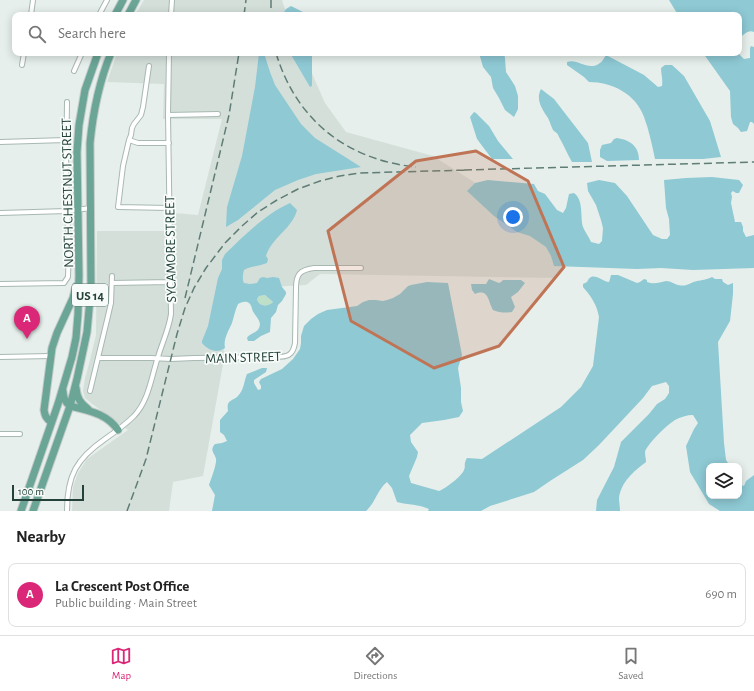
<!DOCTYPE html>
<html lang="en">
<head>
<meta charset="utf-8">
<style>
	body { margin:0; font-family:"Alegreya Sans",sans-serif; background:#f6f6f6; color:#222 }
	.controls { position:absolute; right:12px; bottom:12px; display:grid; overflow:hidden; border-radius:8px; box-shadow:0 2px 10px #0003 }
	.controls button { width:36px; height:36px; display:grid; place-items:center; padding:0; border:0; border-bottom:1px solid #e0e0e0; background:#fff; color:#222; font:20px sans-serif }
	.scale { position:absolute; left:12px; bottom:10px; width:72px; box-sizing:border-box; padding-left:4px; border:2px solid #24423a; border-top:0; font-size:11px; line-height:14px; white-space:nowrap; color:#24423a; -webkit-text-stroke:3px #f7fbf9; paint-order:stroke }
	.you { position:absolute; left:513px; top:217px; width:14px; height:14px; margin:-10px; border:3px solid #fff; border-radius:50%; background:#1a73e8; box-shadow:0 0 0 6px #1a73e833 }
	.badge { display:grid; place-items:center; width:26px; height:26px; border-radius:50%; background:#db2777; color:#fff; font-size:13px; font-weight:700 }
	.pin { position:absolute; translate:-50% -33px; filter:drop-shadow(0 1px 2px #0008) }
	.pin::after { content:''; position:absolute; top:21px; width:14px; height:12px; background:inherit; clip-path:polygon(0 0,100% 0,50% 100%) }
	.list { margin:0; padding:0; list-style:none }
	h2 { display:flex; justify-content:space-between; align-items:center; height:52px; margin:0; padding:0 16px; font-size:17px }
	h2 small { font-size:13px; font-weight:400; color:#767676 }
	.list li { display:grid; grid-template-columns:26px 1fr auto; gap:12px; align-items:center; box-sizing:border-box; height:64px; margin:0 8px 8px; padding:0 8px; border:1px solid #e0e0e0; border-radius:8px }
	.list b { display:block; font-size:15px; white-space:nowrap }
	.list p { margin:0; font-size:13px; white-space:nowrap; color:#767676 }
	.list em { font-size:13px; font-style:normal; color:#767676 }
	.icon { flex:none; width:22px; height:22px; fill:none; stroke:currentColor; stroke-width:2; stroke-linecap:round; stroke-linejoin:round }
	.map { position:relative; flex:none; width:754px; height:511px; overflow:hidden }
	.search { position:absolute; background:#fff; box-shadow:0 2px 10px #0003; left:12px; right:12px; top:12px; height:44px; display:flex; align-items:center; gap:10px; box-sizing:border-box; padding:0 14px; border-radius:8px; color:#767676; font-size:15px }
	.sheet { height:124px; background:#fff }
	nav { display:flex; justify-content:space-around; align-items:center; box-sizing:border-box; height:56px; border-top:1px solid #e0e0e0; background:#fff; font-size:11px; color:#767676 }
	nav a { display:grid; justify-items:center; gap:2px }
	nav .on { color:#db2777 }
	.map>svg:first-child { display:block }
</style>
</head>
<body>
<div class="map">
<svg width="754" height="511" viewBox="0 0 754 511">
	<rect width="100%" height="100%" fill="#e6efeb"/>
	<path fill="#d4dfda" d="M144 0H282L287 15H135Z
		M117 53H303L325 103 346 132 433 156 496 196 576 248 557 278 320 274 306 285 270 287 234 291 218 333 225 353 203 476 173 482 169 511H72L73 487 78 473 87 459 128 430 91 403 85 398 83 391 85 378 89 364 96 335 97 231H173L174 213 198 215 222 119H163L164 84 107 82Z"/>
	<path fill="#bfe0c8" d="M265 295 273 302C268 307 259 307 257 299L259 296Z"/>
	<path fill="#8ec9d4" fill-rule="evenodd" d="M669 0H754V32C748 29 744 35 739 38V15H678Z
		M291 6 303 12 306 15H282L286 9Z
		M739 45V54L744 59 750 58V48L751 46 754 47V124L752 122H750L747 131 741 132 738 128 733 124 731 117 730 91 703 53H739Z
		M259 53H264L270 72 275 85 301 124 315 138 361 167 316 174 298 180 275 190 238 220 226 227 227 207 242 156 255 87Z
		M290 53H312V86L310 87Z
		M479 53H504L505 58 506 72 515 86 518 96V109L514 117 505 110 499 98 493 88 491 77 483 67Z
		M606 55 644 75 658 87 662 86C663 79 661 74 661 68L665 65H672L684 76 710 121 721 157 703 159H655C652 145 649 130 644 117 636 94 612 82 589 82L584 77 567 65V62C578 58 588 72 600 63 602 62 604 58 606 55Z
		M541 89 554 99 588 143 592 162H572C567 154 564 145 559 137 558 133 555 132 553 130 551 126 550 122 548 118 543 110 535 100 541 89Z
		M474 112 476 113 489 126 498 141 513 159H492L477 139 470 117Z
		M617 138C630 140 639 146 639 160L607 161 600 157V150L602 145 611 143 614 139Z
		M712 177 739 180 743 185 739 193H736L733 191 731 193 732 197 731 203 735 222H741L743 227V231L746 237 754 235V268L693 270 661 268 637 269 554 266 551 256 546 247 530 236 517 232 494 216 467 191 475 183 488 180 534 184 538 191 545 194 557 210 563 213 566 208 569 194 574 193C584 200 580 217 583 227 585 232 589 237 591 242L599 244 602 241 603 228 601 220 596 205 588 191 587 183 599 180 615 183 627 196 653 235 662 239H667L670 235 669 219 666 208 664 180 686 178Z
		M290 203 297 210C292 229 272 237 266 256L268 259 267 263C260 266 251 266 244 270 243 273 242 280 244 283L250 284 257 283 260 278 263 277 267 278 273 277 279 278 282 287 286 292V294L282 301 278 305 276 312 271 318 270 332 261 336 254 341H248L247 338C250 333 257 333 259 328 262 322 257 318 254 313 252 311 252 306 250 304 247 300 241 302 238 304 235 310 234 317 232 323 229 330 223 339 225 348 217 354 208 350 202 343V341L208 326 218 278 222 269V260L225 254C245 235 264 215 290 203ZM265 295 273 302C268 307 259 307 257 299L259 296Z
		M611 275H618L637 283 640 282 644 279 647 280V282C654 285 660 282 666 281 671 281 674 284 678 285 688 287 688 283 697 281 702 280 706 280 712 277L715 279H722L723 282 728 285 733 283V294L730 321 718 342 724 443 726 460 730 466H709V496H739V484L744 486 746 481 754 475V511H720L709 504 690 472 686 446 694 429 698 423 693 415C687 415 680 417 675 420 668 424 647 444 645 452 645 455 646 459 646 462 634 471 621 482 619 498 619 502 620 507 620 511H596L597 500 614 467 621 442 649 414 657 404 665 399 669 393V386L666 382 652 386 643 398 599 445 583 460 550 481 534 492 490 506 481 511H428L429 509C419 504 408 505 397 502L392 488 387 482C377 490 376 502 366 511H212L215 495 209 485C211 479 217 464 216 459 215 453 209 451 215 444L222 443 227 441 224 435 220 432V420L228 411C226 399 232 402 238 396 244 390 244 381 247 374L262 368H267L266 372 254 380V383L258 390 261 389V386L259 382 261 379 282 369 293 359 300 349 301 343V336L304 326 311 319 318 314 327 310 357 306 363 302 369 300H376L383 301 387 300 393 298 400 294 408 286 411 285 427 282 448 283 462 355 458 368 461 388V402L463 411 459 417 444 420 422 423 410 435 411 442 418 452 417 457 409 476 411 483 439 491C445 489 462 476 464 470 466 465 463 465 467 458L482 459 561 407 581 387 593 366 599 317C597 305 591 296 583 287V284L587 282C592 270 601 281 609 282L610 279Z
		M489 279 499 283 501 282 503 280H521L525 283 518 292 511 297 515 307 512 312C506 313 500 313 493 310 488 302 489 288 475 294L472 290 471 284H486Z"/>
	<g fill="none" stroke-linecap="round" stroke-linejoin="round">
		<g stroke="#a8b8b2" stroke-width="6">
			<path id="street" d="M31 15 33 0
				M99 15 107 0
				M171 15 172 0
				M22 65 24 53
				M149 66 143 107 141 115 134 124 132 128 131 135 129 140 123 166 118 207 169 208
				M74 71 82 53
				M168 115 218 114
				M129 140 138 143H169
				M0 142 66 140
				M0 213 67 211 91 208
				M112 283 170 282
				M0 284 64 283 68 277 69 246 67 211 66 173 67 102
				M0 357 51 356
				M98 358H151L171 359 194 358 275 357C287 357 293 356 295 343L296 288C296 274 300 270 314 268H361
				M90 391 108 316 111 303 112 276
				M0 434H20
				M67 511C67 476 76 459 105 439 115 432 125 425 134 416 149 400 151 378 158 357 162 343 169 329 171 314L168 115 169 53"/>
		</g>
		<g stroke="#c2cac8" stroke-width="9">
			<path id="primary" d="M115 15 123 0
				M128 15 136 0
				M76 388C77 398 80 403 88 409
				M63 391C63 398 65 402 70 406 89 411 106 413 118 430
				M51 422C46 418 45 416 44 410L52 348 57 333 73 298 76 286
				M21 511 58 404 72 357 76 338 78 314 79 275 77 152 79 125 85 90 98 53
				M33 511 70 406 77 379 87 332 91 287 90 143C93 112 99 82 111 53"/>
		</g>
		<use href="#street" stroke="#fff" stroke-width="4"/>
		<use href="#primary" stroke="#6aa596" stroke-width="7"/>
		<path stroke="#5f7d75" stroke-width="1.5" stroke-dasharray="8 4" stroke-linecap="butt" d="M271 0V15
			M244 15 246 0
			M276 53C296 120 347 160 416 167
			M464 170 754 162
			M185 298 229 115 239 53
			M127 511 146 459 177 334 185 308 194 288 206 268 225 243 242 226 258 212 277 200 298 189 320 181 340 176 360 173 469 170"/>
	</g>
	<path fill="#c07456" fill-opacity="0.2" stroke="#c07456" stroke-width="3" stroke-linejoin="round" d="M476 151 528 181 564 267 499 346 434 368 351 321 328 231 416 161Z"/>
	<g text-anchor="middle" stroke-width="3.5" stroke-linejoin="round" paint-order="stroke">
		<rect fill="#f7fbf9" stroke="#637a73" stroke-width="1" x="72" y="284" width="36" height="22" rx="3"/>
		<g font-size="13" font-weight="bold" fill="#24423a">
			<text x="90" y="300">US 14</text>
		</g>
		<g font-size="14" fill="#24423a" stroke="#f7fbf9">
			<text transform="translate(67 193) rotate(-91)" y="5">NORTH CHESTNUT STREET</text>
			<text transform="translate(170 249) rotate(-91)" y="5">SYCAMORE STREET</text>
			<text transform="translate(243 357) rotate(-2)" y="5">MAIN STREET</text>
		</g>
	</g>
</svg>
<div class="controls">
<button><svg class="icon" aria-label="layers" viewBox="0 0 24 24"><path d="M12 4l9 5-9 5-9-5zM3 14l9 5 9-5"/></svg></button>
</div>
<div class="scale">100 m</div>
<div class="you"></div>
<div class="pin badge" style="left:27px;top:339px">A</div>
<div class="search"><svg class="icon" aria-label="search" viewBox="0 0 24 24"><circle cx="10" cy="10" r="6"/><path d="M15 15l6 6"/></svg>Search here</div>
</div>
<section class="sheet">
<h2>Nearby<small></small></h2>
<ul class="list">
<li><span class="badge">A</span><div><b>La Crescent Post Office</b><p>Public building · Main Street</p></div><em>690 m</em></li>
</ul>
</section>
<nav>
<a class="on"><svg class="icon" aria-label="map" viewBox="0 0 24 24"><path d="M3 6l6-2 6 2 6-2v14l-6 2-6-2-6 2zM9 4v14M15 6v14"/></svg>Map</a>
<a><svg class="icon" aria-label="directions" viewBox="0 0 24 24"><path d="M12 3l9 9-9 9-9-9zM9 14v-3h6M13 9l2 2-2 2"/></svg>Directions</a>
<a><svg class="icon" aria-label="saved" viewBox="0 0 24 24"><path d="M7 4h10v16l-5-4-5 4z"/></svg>Saved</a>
</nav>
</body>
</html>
